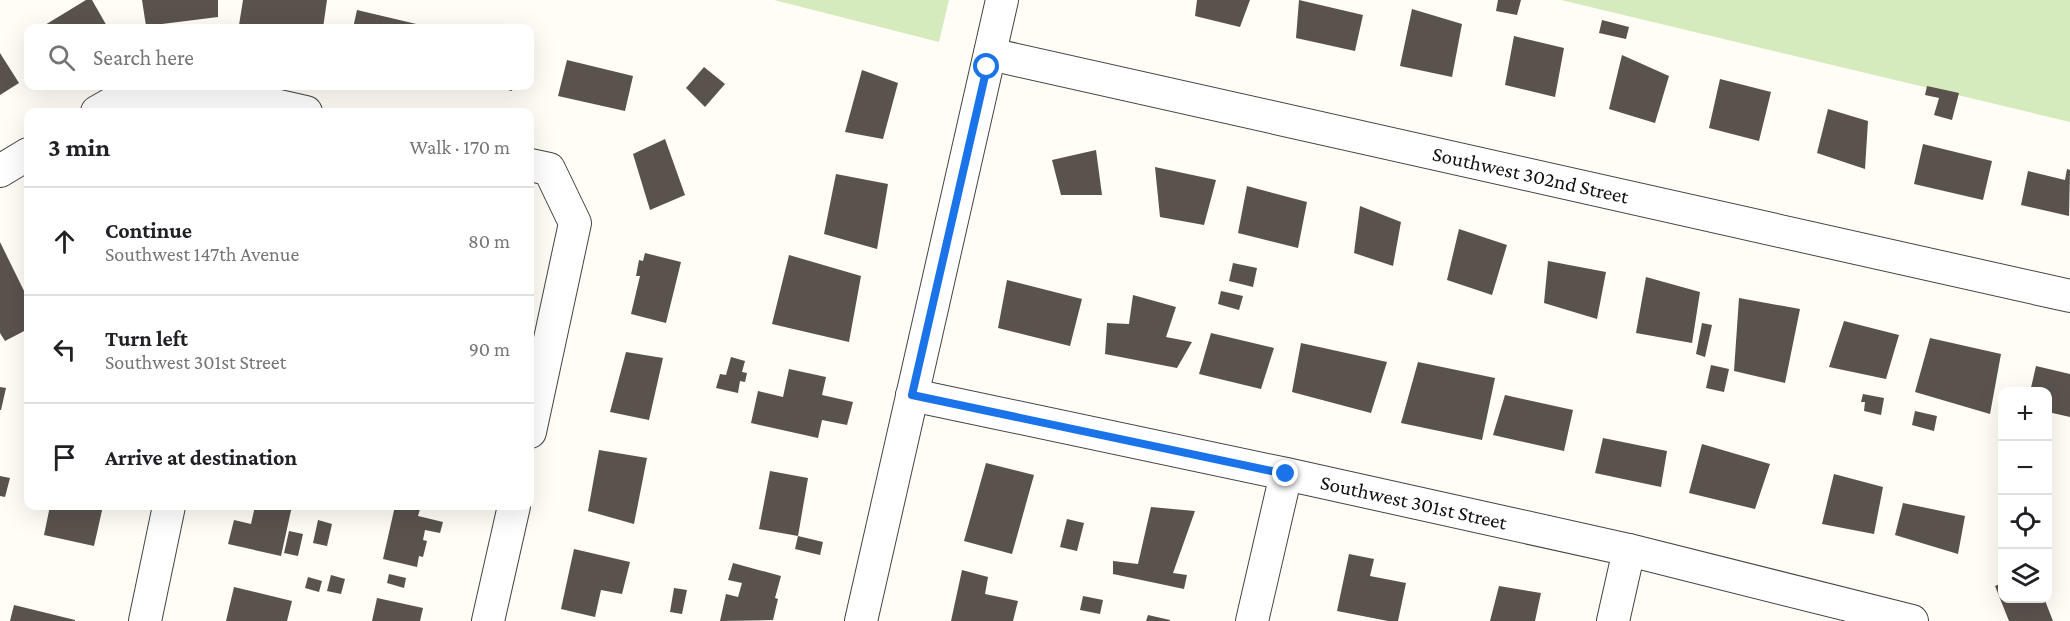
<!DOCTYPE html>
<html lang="en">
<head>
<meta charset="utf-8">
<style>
	body { margin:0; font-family:"Crimson Pro",serif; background:#f2f2f2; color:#202124 }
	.controls { position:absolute; right:18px; bottom:18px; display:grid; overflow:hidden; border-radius:12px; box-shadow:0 6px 24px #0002 }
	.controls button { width:54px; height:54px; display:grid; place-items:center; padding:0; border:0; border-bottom:2px solid #e0e0e0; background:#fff; color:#202124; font:30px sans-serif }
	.stop { position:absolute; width:18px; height:18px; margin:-14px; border:4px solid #1a73e8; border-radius:50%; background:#fff }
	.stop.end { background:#1a73e8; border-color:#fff; box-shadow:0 2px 6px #0008 }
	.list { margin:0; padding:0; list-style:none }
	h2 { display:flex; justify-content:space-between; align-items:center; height:78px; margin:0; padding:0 24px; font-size:26px }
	h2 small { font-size:20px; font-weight:400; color:#757577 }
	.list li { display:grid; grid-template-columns:39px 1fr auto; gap:18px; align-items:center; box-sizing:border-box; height:108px; padding:0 24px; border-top:2px solid #e0e0e0 }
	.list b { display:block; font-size:22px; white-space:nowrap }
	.list p { margin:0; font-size:20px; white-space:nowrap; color:#757577 }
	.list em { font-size:20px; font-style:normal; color:#757577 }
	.icon { flex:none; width:33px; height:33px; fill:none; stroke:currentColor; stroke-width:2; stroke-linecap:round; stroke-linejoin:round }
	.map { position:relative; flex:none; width:2070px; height:621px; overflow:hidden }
	.search { position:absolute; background:#fff; box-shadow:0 6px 24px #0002; left:24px; top:24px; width:510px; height:66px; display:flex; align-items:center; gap:15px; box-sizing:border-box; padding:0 21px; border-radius:12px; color:#757577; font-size:22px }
	.panel { position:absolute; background:#fff; box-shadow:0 6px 24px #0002; left:24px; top:108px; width:510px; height:402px; border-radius:12px }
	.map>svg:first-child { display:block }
</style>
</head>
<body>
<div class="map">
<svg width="2070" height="621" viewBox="0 0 2070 621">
	<rect width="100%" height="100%" fill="#fffdf5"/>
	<path fill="#d5ebbd" d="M774 0H949L939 42Z
		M1561 0H2070V122Z"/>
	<path fill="#5a524d" d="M86 0H92L108 28H40Z
		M142 0H218V17L146 26Z
		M243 0H327L323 28H254L239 25Z
		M1197 0H1250L1240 27 1195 16Z
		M1299 0 1363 15 1355 51 1296 38Z
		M1498 0H1521L1517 15 1496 11Z
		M1412 9 1462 24 1452 77 1400 66Z
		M357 10 429 27V28H353Z
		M1602 20 1629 27 1626 39 1599 33Z
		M1514 36 1564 48 1555 97 1505 85Z
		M0 53 19 83 0 95Z
		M1622 55 1669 76 1655 123 1609 109Z
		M567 60 633 76 625 111 558 96Z
		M704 67 725 84 705 107 686 88Z
		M862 70 898 83 883 139 845 132Z
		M1720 79 1771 92 1759 141 1709 128Z
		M491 86H513L512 91Z
		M1927 86 1959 93 1952 120 1934 115 1939 98 1925 95Z
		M1828 109 1868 121 1865 169 1817 153Z
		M665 139 685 195 650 210 633 154Z
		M1923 144 1992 161 1983 200 1914 184Z
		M1096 150 1102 195H1061L1052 160Z
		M1155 167 1216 180 1204 225 1160 217Z
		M2067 169 2070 170 2069 216 2021 205 2028 171 2065 180Z
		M836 174 888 184 877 249 824 234Z
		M1247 186 1307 202 1298 248 1238 233Z
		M1360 206 1401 222 1393 266 1354 253Z
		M1459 229 1507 245 1492 295 1447 280Z
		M0 242 28 299V329L5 341 0 333Z
		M645 253 681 262 666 323 631 314 640 276H636L639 260 643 261Z
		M789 255 861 276 849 342 772 324Z
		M1548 261 1606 272 1597 319 1544 303Z
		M1233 263 1257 268 1253 287 1229 281Z
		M1646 277 1700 292 1692 343 1636 333Z
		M1007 280 1082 299 1070 346 998 328Z
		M1221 291 1243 296 1239 310 1218 304Z
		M1133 295 1176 307 1166 337 1192 342 1177 368 1105 354 1107 323 1129 324Z
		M1739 298 1800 309 1785 383 1734 371Z
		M1844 321 1899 335 1886 379 1829 367Z
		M1702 323 1712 325 1705 357 1696 354Z
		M1211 333 1274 348 1261 389 1199 374Z
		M1930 338 2001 354 1990 414 1915 392Z
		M1301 343 1387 362 1371 413 1292 392Z
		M626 352 663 358 649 420 610 412Z
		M731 357 745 361 742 372 747 373 745 382 740 381 738 393 716 388 720 374 726 375Z
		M1418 362 1495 378 1482 440 1401 423Z
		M1711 365 1729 369 1724 392 1706 388Z
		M2036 366 2070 374V417L2048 412V392H2030Z
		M789 369 826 377 822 395 853 402 847 425 822 420 818 438 751 423 758 391 783 397Z
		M0 387 6 388 1 410H0Z
		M1863 394 1884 398 1881 415 1864 411 1865 402H1861Z
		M1505 395 1573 410 1564 451 1493 435Z
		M1915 411 1937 416 1934 431 1912 425Z
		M1603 438 1667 451 1661 487 1595 473Z
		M1702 444 1770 464 1755 509 1689 493Z
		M599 450 647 458 634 524 588 511Z
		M986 463 1034 475 1012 554 964 541Z
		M770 471 808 478 798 536 759 529Z
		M1834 474 1883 487 1874 534 1822 524Z
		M0 476 10 478 5 497 0 496Z
		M1903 503 1965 516 1958 554 1895 535Z
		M50 506H103L94 546 44 535Z
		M255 506H292L281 556 228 544 234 520 251 524Z
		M395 506H421L418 516 443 522 440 533 425 530 423 540 427 541 423 557 419 556 417 567 383 559Z
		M1151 507 1195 511 1173 573 1187 575 1184 589 1113 574V561L1138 564Z
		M1067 519 1084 523 1077 551 1060 547Z
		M318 520 332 524 327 546 313 543Z
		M289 531 303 534 298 556 284 553Z
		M798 536 823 542 820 555 795 549Z
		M574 549 630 562 622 594 601 590 595 617 561 609Z
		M1349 554 1374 559 1370 576 1406 583 1398 621H1388L1337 611Z
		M733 563 781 576 775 598 778 599 773 620 720 621 726 594 738 597 742 583 728 580Z
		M962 570 988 577 985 594 1018 601 1013 621H951Z
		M389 574 406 578 404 588 387 583Z
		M331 575 345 579 341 594 327 591Z
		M308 577 322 581 319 592 305 588Z
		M2002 583V598H2044L2053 621H2009L1995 586Z
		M1499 586 1541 593 1535 621H1490Z
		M234 587 292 601 287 621H226Z
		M674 588 687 590 682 614 670 612Z
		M1083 596 1103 600 1100 614 1080 610Z
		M377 598 423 608 420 621H372Z
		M14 605 75 620V621H10Z
		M1148 615 1170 620V621H1146Z"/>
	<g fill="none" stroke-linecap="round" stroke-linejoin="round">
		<g stroke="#444" stroke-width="34">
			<g id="minor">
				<path id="s1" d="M990 54 2070 296"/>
				<path d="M97 112 125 96 253 100 306 112"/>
				<path d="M530 165 549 169 575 223 530 432"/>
				<path d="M0 171 28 154"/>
				<path id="s2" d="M912 395 1286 474 1629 550 1912 621"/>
				<path d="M145 621 169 506"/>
				<path d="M488 621 514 506"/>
				<path d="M861 621 1002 0"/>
				<path d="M1252 621 1286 474"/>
				<path d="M1613 621 1629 550"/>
			</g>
		</g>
		<use href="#minor" stroke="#fff" stroke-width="32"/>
	</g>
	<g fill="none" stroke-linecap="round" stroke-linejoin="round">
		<path stroke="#1a73e8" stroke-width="8" d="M987 67 912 395 1286 474"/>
	</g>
	<g text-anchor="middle" stroke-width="6" stroke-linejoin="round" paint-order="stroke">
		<g font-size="21" fill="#111" stroke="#fff">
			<text dy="7" stroke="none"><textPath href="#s1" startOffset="554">Southwest 302nd Street</textPath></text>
			<text dy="7" stroke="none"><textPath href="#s2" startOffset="513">Southwest 301st Street</textPath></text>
		</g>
	</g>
</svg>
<div class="controls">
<button>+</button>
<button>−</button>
<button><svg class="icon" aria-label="locate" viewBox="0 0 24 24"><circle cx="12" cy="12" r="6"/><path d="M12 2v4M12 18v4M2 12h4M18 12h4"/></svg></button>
<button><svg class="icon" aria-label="layers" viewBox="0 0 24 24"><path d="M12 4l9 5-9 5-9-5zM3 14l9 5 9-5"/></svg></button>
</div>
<div class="stop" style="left:987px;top:67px"></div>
<div class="stop end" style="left:1286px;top:474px"></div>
<div class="search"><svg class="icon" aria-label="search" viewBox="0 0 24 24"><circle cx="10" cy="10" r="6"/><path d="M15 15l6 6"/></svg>Search here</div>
<section class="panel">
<h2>3 min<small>Walk · 170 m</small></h2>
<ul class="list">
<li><svg class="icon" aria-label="ahead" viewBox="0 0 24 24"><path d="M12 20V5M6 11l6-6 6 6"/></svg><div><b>Continue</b><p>Southwest 147th Avenue</p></div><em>80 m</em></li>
<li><svg class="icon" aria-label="left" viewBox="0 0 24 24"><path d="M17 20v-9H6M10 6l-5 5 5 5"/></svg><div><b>Turn left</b><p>Southwest 301st Street</p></div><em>90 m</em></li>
<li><svg class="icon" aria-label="arrive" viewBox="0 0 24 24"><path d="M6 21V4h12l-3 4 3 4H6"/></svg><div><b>Arrive at destination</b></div></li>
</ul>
</section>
</div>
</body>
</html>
